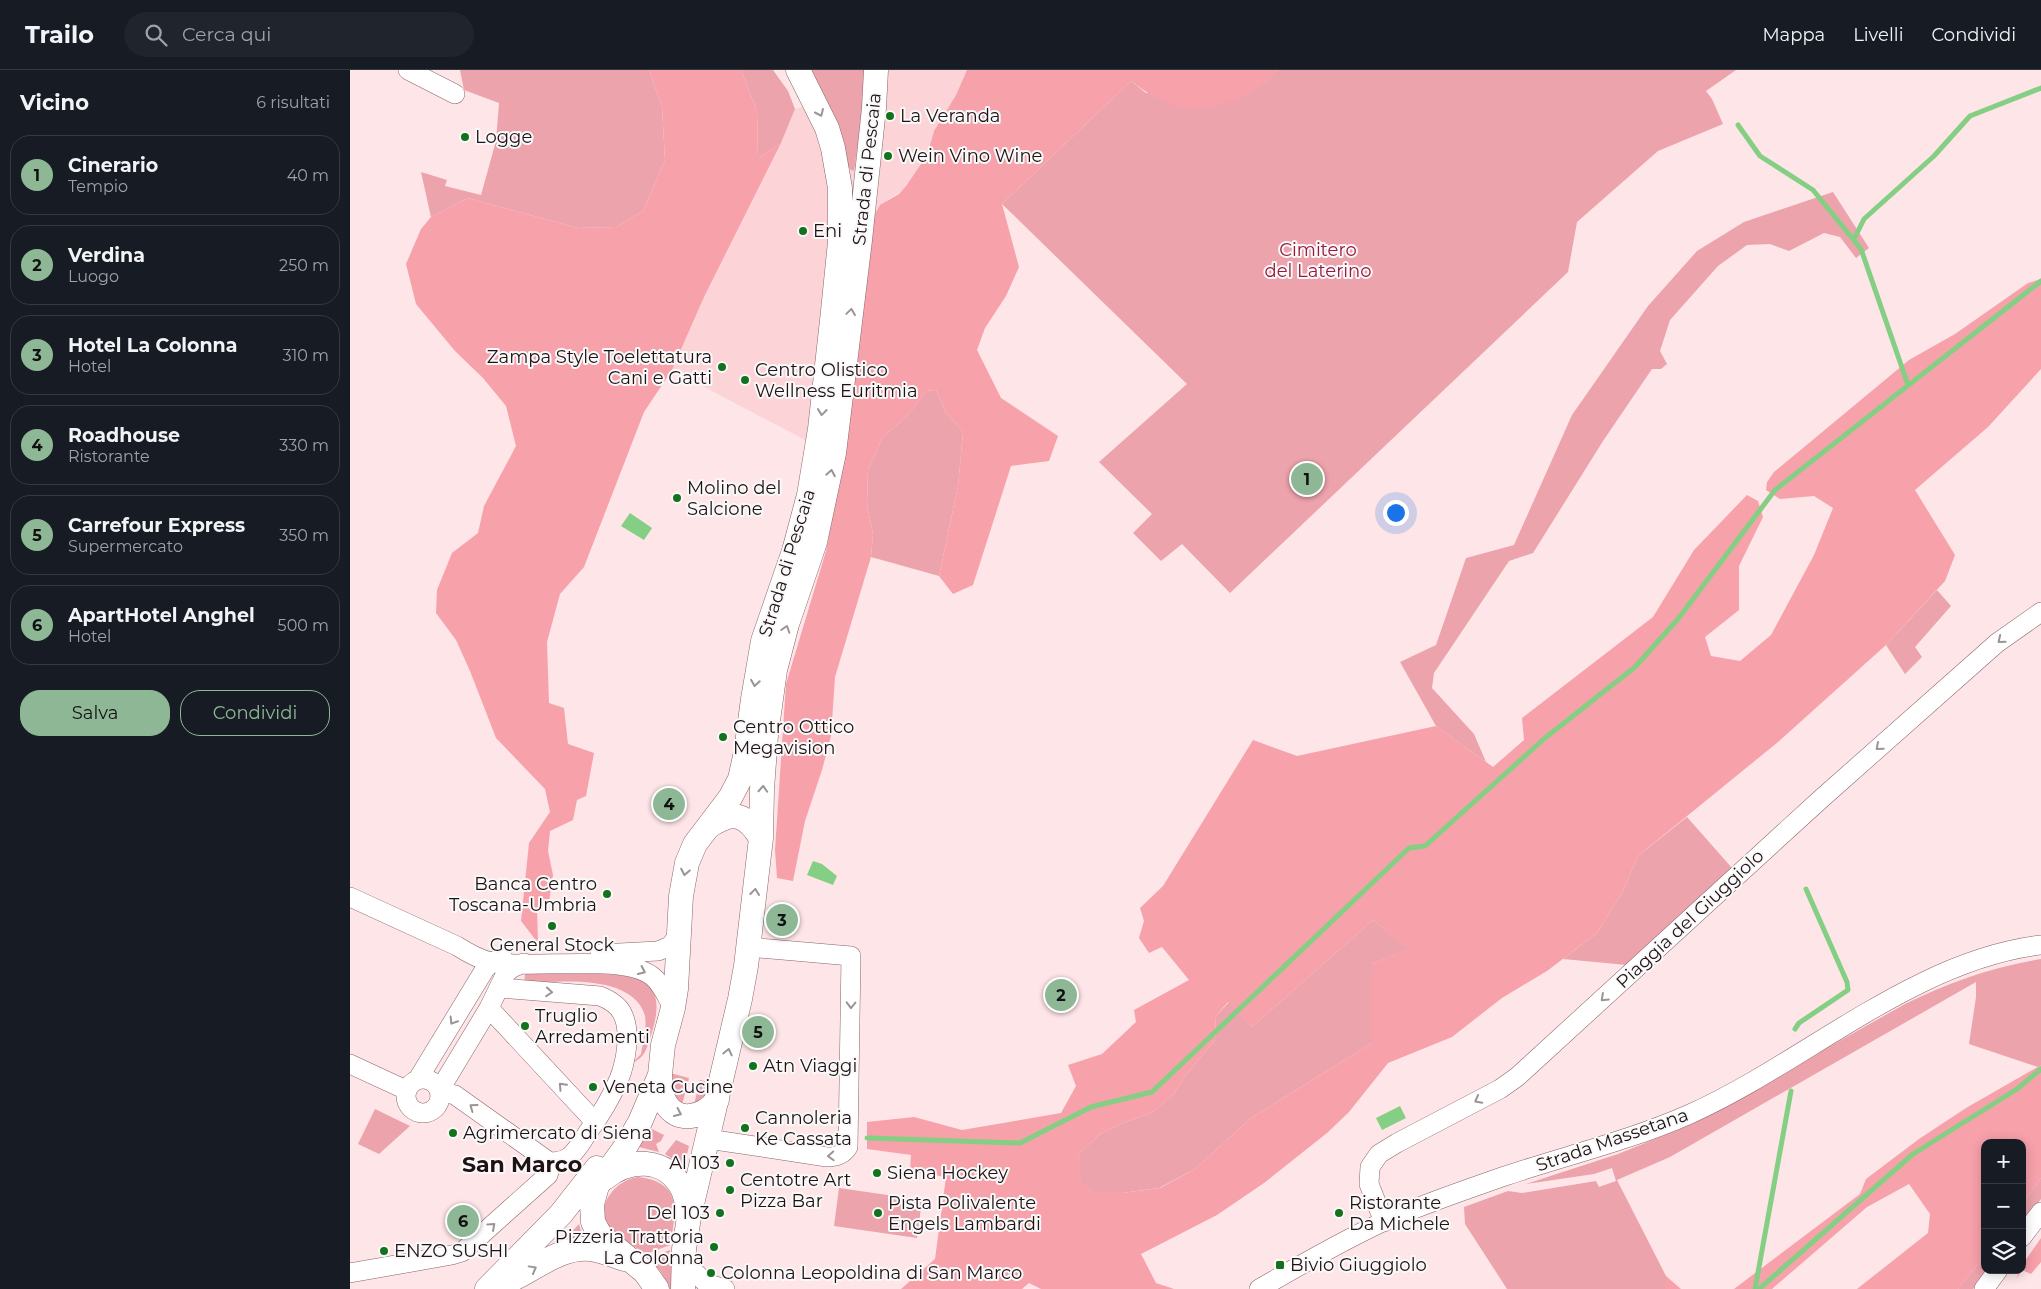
<!DOCTYPE html>
<html lang="it">
<head>
<meta charset="utf-8">
<style>
	body { margin:0; font-family:Montserrat,sans-serif; background:#20242c; color:#f1f3f6 }
	.controls { position:absolute; right:15px; bottom:15px; display:grid; overflow:hidden; border-radius:10px; box-shadow:0 2px 12px #0003 }
	.controls button { width:45px; height:45px; display:grid; place-items:center; padding:0; border:0; border-bottom:1px solid #363941; background:#171b24; color:#f1f3f6; font:25px sans-serif }
	.you { position:absolute; left:1045px; top:442px; width:18px; height:18px; margin:-12px; border:4px solid #fff; border-radius:50%; background:#1a73e8; box-shadow:0 0 0 8px #1a73e833 }
	.badge { display:grid; place-items:center; width:32px; height:32px; border-radius:50%; background:#8eb895; color:#111; font-size:16px; font-weight:700 }
	.pin { position:absolute; translate:-50% -50%; border:2px solid #fff; box-shadow:0 1px 5px #0006 }
	.list { margin:0; padding:0; list-style:none }
	h2 { display:flex; justify-content:space-between; align-items:center; height:65px; margin:0; padding:0 20px; font-size:21px }
	h2 small { font-size:16px; font-weight:400; color:#9ea1a6 }
	.list li { display:grid; grid-template-columns:32px 1fr auto; gap:15px; align-items:center; box-sizing:border-box; height:80px; margin:0 10px 10px; padding:0 10px; border:1px solid #363941; border-radius:20px }
	.list b { display:block; font-size:19px; white-space:nowrap }
	.list p { margin:0; font-size:16px; white-space:nowrap; color:#9ea1a6 }
	.list em { font-size:16px; font-style:normal; color:#9ea1a6 }
	.actions { display:flex; gap:10px; padding:15px 20px }
	.actions a { flex:1; padding:11px 0; border:1px solid #8eb895; border-radius:20px; text-align:center; font-size:18px; color:#8eb895 }
	.actions .main { background:#8eb895; color:#111 }
	.icon { flex:none; width:28px; height:28px; fill:none; stroke:currentColor; stroke-width:2; stroke-linecap:round; stroke-linejoin:round }
	.map { position:relative; flex:none; width:1691px; height:1219px; overflow:hidden }
	header { display:flex; align-items:center; gap:30px; box-sizing:border-box; height:70px; padding:0 25px; background:#171b24; border-bottom:1px solid #363941 }
	header strong { font-size:24px }
	nav { display:flex; gap:28px; margin-inline-start:auto; font-size:18px }
	.search { width:350px; height:45px; background:#20242c; display:flex; align-items:center; gap:12px; box-sizing:border-box; padding:0 18px; border-radius:28px; color:#9ea1a6; font-size:19px }
	main { display:flex }
	aside { flex:1; background:#171b24 }
	.map>svg:first-child { display:block }
</style>
</head>
<body>
<header>
<strong>Trailo</strong>
<div class="search"><svg class="icon" aria-label="search" viewBox="0 0 24 24"><circle cx="10" cy="10" r="6"/><path d="M15 15l6 6"/></svg>Cerca qui</div>
<nav><a>Mappa</a><a>Livelli</a><a>Condividi</a></nav>
</header>
<main>
<aside>
<h2>Vicino<small>6 risultati</small></h2>
<ul class="list">
<li><span class="badge">1</span><div><b>Cinerario</b><p>Tempio</p></div><em>40 m</em></li>
<li><span class="badge">2</span><div><b>Verdina</b><p>Luogo</p></div><em>250 m</em></li>
<li><span class="badge">3</span><div><b>Hotel La Colonna</b><p>Hotel</p></div><em>310 m</em></li>
<li><span class="badge">4</span><div><b>Roadhouse</b><p>Ristorante</p></div><em>330 m</em></li>
<li><span class="badge">5</span><div><b>Carrefour Express</b><p>Supermercato</p></div><em>350 m</em></li>
<li><span class="badge">6</span><div><b>ApartHotel Anghel</b><p>Hotel</p></div><em>500 m</em></li>
</ul>
<div class="actions"><a class="main">Salva</a><a>Condividi</a></div>
</aside>
<div class="map">
<svg width="1691" height="1219" viewBox="0 0 1691 1219">
	<rect width="100%" height="100%" fill="#fee5e7"/>
	<path fill="#fcd4d7" d="M515 0H617L606 25 584 61 578 82 573 91 553 120 537 130 493 390 322 300 354 227 431 73 445 39 474 30 499 98 503 101Z"/>
	<path fill="#eca3ac" d="M110 0H299L312 37 315 90 293 141 266 157 228 158 118 128 81 147 71 102 97 110 95 116 131 125 146 71 149 33 114 20Z
		M391 0H423L438 21 445 39 431 73 408 88 407 41Z
		M458 0H515L514 31 504 101 501 100 496 94Z
		M927 0H1386L1356 21 1362 29 1373 54 1308 81 1227 152 1218 202 880 523 832 474 811 491 783 463 802 444 749 392 837 314 652 134 781 11 796 23 916 12Z
		M1483 122 1519 178 1506 188 1490 167 1474 163 1439 181 1420 174 1397 175 1368 196 1320 250 1310 281 1317 294 1311 299H1302L1253 371 1183 483 1159 491 1084 603 1082 618 1124 664 1136 692 1086 656 1050 592 1086 575 1116 488 1164 475 1222 345 1298 236 1347 181 1394 152Z
		M586 320 596 343 613 362 608 416 589 506 521 487 523 464 517 435 518 400 532 368 557 346 576 321Z
		M1587 520 1601 536 1565 577 1572 587 1555 604 1536 575Z
		M1337 747 1382 798 1277 895 1213 889 1247 863 1273 821 1288 786Z
		M1023 850 1059 879 1022 894V973L901 1048 845 1099 809 1118 772 1123H745L731 1113 728 1085 750 1064 775 1052 801 1043 824 1024 835 1006 865 970 866 946 879 932 902 957Z
		M1691 889V995L1688 997 1619 974 1626 927V912L1320 1087 1267 1110 1316 1206V1219H1157L1115 1154 1114 1137 1158 1121 1172 1123 1246 1111 1249 1117 1266 1111 1262 1098 1244 1104 1176 1114 1268 1084 1342 1054 1555 934C1600 912 1641 897 1691 889Z
		M175 904C196 904 217 904 237 904 284 904 321 905 301 965 297 977 295 990 280 993V989L285 990 291 984C293 973 297 957 295 946 284 904 207 910 174 915Z
		M320 1003 339 1008 331 1039 319 1016Z
		M350 1010 364 1013 359 1031 343 1039Z
		M25 1039 60 1056 29 1084 8 1074Z
		M300 1058 314 1065 311 1071 306 1074 309 1082 289 1077Z
		M326 1070 339 1076 334 1097 315 1084Z
		M288 1107C333 1112 326 1142 320 1175L296 1184C285 1176 270 1170 261 1160 242 1138 265 1110 288 1107Z
		M1691 1108V1129L1672 1154V1134Z
		M489 1118 572 1130 567 1168 484 1156Z
		M229 1154 231 1161 236 1168 219 1173 216 1168Z
		M320 1180 323 1219H320L311 1202 299 1188Z
		M1635 1185V1200H1638L1623 1219H1608Z"/>
	<path fill="#f7a1ab" fill-rule="evenodd" d="M299 0H391L407 41 408 88 431 73 354 227 322 300 294 342 234 497 210 524 197 572 199 633 214 638 218 674 244 683 236 726 227 730 223 750 200 761 198 781 203 805 199 832 187 839 188 873 171 851 179 773 200 742 195 719 146 668 120 601 106 570 86 543 87 520 102 483 128 463 134 436 166 376 156 336 133 308 105 281 66 234 56 194 71 159 81 147 118 128 228 158 266 157 293 141 315 90 312 37Z
		M617 0H927C918 13 902 23 887 29 842 46 819 40 781 11L652 134 669 197 656 226 635 258 627 280 651 328 708 366 699 391 661 396 623 515 603 524 589 506 608 416 613 362 596 343 586 320 576 321 557 346 532 368 518 400 517 435 523 464 521 487 485 607 481 666 472 700 455 751 443 811 427 808 425 780 436 614 476 481 493 390 523 148 530 135 549 124 556 116 573 91 578 82 584 61 606 25Z
		M1691 209V299L1638 357 1565 420 1605 485 1595 511 1536 575 1428 672 1288 786 1273 821 1247 863 1197 901 1152 928 1102 967 1038 993 999 1042 977 1063 914 1113 867 1145 791 1184 806 1213 824 1219H691L679 1213 672 1219H551L585 1189 596 1107 560 1101 561 1085 517 1079V1052L564 1047 612 1060 711 1043 726 1016 718 995 752 984 786 952 784 940 839 910 812 877 799 883 789 868 794 851 790 838 813 816 903 670 947 686 1086 656 1143 697 1174 670 1172 648 1303 547 1344 480 1397 425 1408 431 1413 447 1389 496V540L1355 567 1361 586 1390 591 1421 565 1464 485 1483 438 1464 426 1430 429 1416 420 1417 412 1424 402 1559 290 1605 264 1678 213ZM1023 850 1058 879 1022 894V973L901 1048 845 1099 810 1118 772 1123H745L732 1113 728 1085 750 1064 775 1052 801 1043 824 1024 835 1006 865 970 866 946 878 932 902 957Z
		M1691 995V1108L1672 1134V1073H1635V1185L1608 1219H1507L1578 1163 1580 1144 1559 1114 1517 1137 1422 1219H1384L1510 1124 1516 1109 1569 1069 1616 1038Z
		M1691 1168V1192L1681 1204 1672 1200 1666 1209 1670 1200H1672L1675 1191Z
		M1316 1206 1331 1219H1316Z"/>
	<path fill="#84cf84" d="M280 443 302 458 294 470 271 456Z
		M463 791 472 794 487 806 483 815 457 805Z
		M1050 1036 1056 1048 1032 1060 1026 1048Z"/>
	<g fill="none" stroke-linecap="round" stroke-linejoin="round">
		<path stroke="#84cf84" stroke-width="5" d="M1388 55 1410 86 1463 120 1511 179 1558 315
			M1504 169 1514 149 1584 86 1620 46 1691 18
			M1445 959 1449 953 1498 920 1497 912 1456 819
			M517 1068 670 1073 741 1037 802 1022 1059 778 1075 776 1195 668 1285 597 1328 549 1425 420 1691 211
			M1405 1219 1441 1021
			M1409 1219 1563 1084 1667 1019 1691 999"/>
		<g stroke="#886468" stroke-width="20">
			<path id="minor" d="M58 0 105 24
				M0 827 107 876C118 883 128 889 141 892 181 900 272 883 302 906 312 914 317 927 323 938
				M250 884 308 881 320 876 330 863
				M150 918 250 926C260 930 269 935 273 945 281 962 276 992 269 1009 261 1028 250 1046 238 1062 233 1070 227 1081 219 1087 213 1091 205 1093 198 1091L112 1030 105 1025 89 1021 139 938 156 903 162 898 174 893
				M139 938 245 1052
				M0 994 56 1020
				M56 1026a17 17 0 1 1 34 0a17 17 0 1 1-34 0Z
				M68 1009 135 899 142 892 153 888
				M358 1069 477 1087C486 1087 493 1085 498 1077L501 886 398 877
				M1034 1152 1019 1114 1020 1097 1029 1084 1047 1073 1150 1019 1167 1007 1472 728 1647 573 1691 542
				M1672 1167 1691 1142
				M333 1191 356 1213 375 1219
				M0 1203 102 1185 112 1182 198 1105 200 1099 198 1091
				M909 1219C950 1195 992 1171 1035 1151 1073 1134 1112 1121 1152 1107 1214 1086 1279 1071 1340 1044 1454 993 1564 890 1691 875
				M1634 1219 1648 1200"/>
		</g>
		<g stroke="#886468" stroke-width="25">
			<path id="major" d="M358 757C383 740 395 743 411 768
				M310 1005C311 1013 310 1024 315 1032 327 1055 354 1047 367 1030
				M255 1108C279 1088 315 1087 332 1118 336 1126 337 1135 339 1144
				M149 1215C179 1205 207 1176 240 1179 251 1180 263 1185 274 1189
				M137 1219 211 1144 247 1098
				M307 1219 295 1202 250 1165 243 1152 242 1134 247 1116 274 1079 290 1052 310 1005 313 975 323 938 326 919 331 826 337 793 345 774 380 728 390 709 396 682 403 629 413 571 444 481 459 425 470 359 483 241 490 172V118L483 78 477 58 448 0
				M333 1219 334 1179 339 1147 390 929 396 896 411 768 412 719 416 665 425 600 437 554 465 472 484 383 510 170 524 38 526 0"/>
		</g>
		<use href="#minor" stroke="#fff" stroke-width="19"/>
		<use href="#major" stroke="#fff" stroke-width="24"/>
	</g>
	<defs><path id="oneway-chevron" d="M-2-3.5L2.5 0L-2 3.5" fill="none" stroke-width="1.6" stroke-linecap="round" stroke-linejoin="round" transform="scale(1.25)"/></defs>
	<g stroke="#9b9495">
		<use href="#oneway-chevron" transform="translate(470 43) rotate(66)"/>
		<use href="#oneway-chevron" transform="translate(501 242) rotate(-82)"/>
		<use href="#oneway-chevron" transform="translate(472 342) rotate(96)"/>
		<use href="#oneway-chevron" transform="translate(481 403) rotate(-80)"/>
		<use href="#oneway-chevron" transform="translate(436 559) rotate(-72)"/>
		<use href="#oneway-chevron" transform="translate(1651 570) rotate(141)"/>
		<use href="#oneway-chevron" transform="translate(405 613) rotate(99)"/>
		<use href="#oneway-chevron" transform="translate(1529 677) rotate(139)"/>
		<use href="#oneway-chevron" transform="translate(413 719) rotate(-87)"/>
		<use href="#oneway-chevron" transform="translate(335 802) rotate(101)"/>
		<use href="#oneway-chevron" transform="translate(405 822) rotate(-83)"/>
		<use href="#oneway-chevron" transform="translate(292 901) rotate(25)"/>
		<use href="#oneway-chevron" transform="translate(199 922) rotate(4)"/>
		<use href="#oneway-chevron" transform="translate(1254 928) rotate(137)"/>
		<use href="#oneway-chevron" transform="translate(501 935) rotate(91)"/>
		<use href="#oneway-chevron" transform="translate(103 951) rotate(122)"/>
		<use href="#oneway-chevron" transform="translate(378 982) rotate(-77)"/>
		<use href="#oneway-chevron" transform="translate(212 1016) rotate(-133)"/>
		<use href="#oneway-chevron" transform="translate(1128 1030) rotate(152)"/>
		<use href="#oneway-chevron" transform="translate(123 1037) rotate(-144)"/>
		<use href="#oneway-chevron" transform="translate(328 1043) rotate(25)"/>
		<use href="#oneway-chevron" transform="translate(481 1086) rotate(177)"/>
		<use href="#oneway-chevron" transform="translate(142 1156) rotate(-42)"/>
		<use href="#oneway-chevron" transform="translate(183 1199) rotate(-29)"/>
	</g>
	<g fill="#14711e" stroke="#f9f9f9" stroke-width="2">
		<circle cx="540" cy="46" r="5"/>
		<circle cx="115" cy="67" r="5"/>
		<circle cx="538" cy="86" r="5"/>
		<circle cx="453" cy="161" r="5"/>
		<circle cx="372" cy="297" r="5"/>
		<circle cx="395" cy="310" r="5"/>
		<circle cx="327" cy="428" r="5"/>
		<circle cx="373" cy="667" r="5"/>
		<circle cx="257" cy="824" r="5"/>
		<circle cx="202" cy="856" r="5"/>
		<circle cx="175" cy="956" r="5"/>
		<circle cx="403" cy="996" r="5"/>
		<circle cx="243" cy="1017" r="5"/>
		<circle cx="395" cy="1058" r="5"/>
		<circle cx="103" cy="1063" r="5"/>
		<circle cx="380" cy="1093" r="5"/>
		<circle cx="527" cy="1103" r="5"/>
		<circle cx="380" cy="1120" r="5"/>
		<circle cx="370" cy="1143" r="5"/>
		<circle cx="528" cy="1143" r="5"/>
		<circle cx="989" cy="1143" r="5"/>
		<circle cx="364" cy="1177" r="5"/>
		<circle cx="34" cy="1181" r="5"/>
		<rect x="925" y="1190" width="10" height="10" rx="2.5"/>
		<circle cx="361" cy="1203" r="5"/>
	</g>
	<g text-anchor="middle" stroke-width="4" stroke-linejoin="round" paint-order="stroke">
		<g font-size="18" fill="#201214" stroke="#f9f9f9" text-anchor="start">
			<text x="550" y="52">La Veranda</text>
			<text x="125" y="73">Logge</text>
			<text x="548" y="92">Wein Vino Wine</text>
			<text x="463" y="167">Eni</text>
			<text x="362" y="293" text-anchor="end">Zampa Style Toelettatura<tspan x="362" dy="21">Cani e Gatti</tspan></text>
			<text x="405" y="306">Centro Olistico<tspan x="405" dy="21">Wellness Euritmia</tspan></text>
			<text x="337" y="424">Molino del<tspan x="337" dy="21">Salcione</tspan></text>
			<text x="383" y="663">Centro Ottico<tspan x="383" dy="21">Megavision</tspan></text>
			<text x="247" y="820" text-anchor="end">Banca Centro<tspan x="247" dy="21">Toscana-Umbria</tspan></text>
			<text x="202" y="881" text-anchor="middle">General Stock</text>
			<text x="185" y="952">Truglio<tspan x="185" dy="21">Arredamenti</tspan></text>
			<text x="413" y="1002">Atn Viaggi</text>
			<text x="253" y="1023">Veneta Cucine</text>
			<text x="405" y="1054">Cannoleria<tspan x="405" dy="21">Ke Cassata</tspan></text>
			<text x="113" y="1069">Agrimercato di Siena</text>
			<text x="370" y="1099" text-anchor="end">Al 103</text>
			<text x="537" y="1109">Siena Hockey</text>
			<text x="390" y="1116">Centotre Art<tspan x="390" dy="21">Pizza Bar</tspan></text>
			<text x="538" y="1139">Pista Polivalente<tspan x="538" dy="21">Engels Lambardi</tspan></text>
			<text x="999" y="1139">Ristorante<tspan x="999" dy="21">Da Michele</tspan></text>
			<text x="360" y="1149" text-anchor="end">Del 103</text>
			<text x="354" y="1173" text-anchor="end">Pizzeria Trattoria<tspan x="354" dy="21">La Colonna</tspan></text>
			<text x="44" y="1187">ENZO SUSHI</text>
			<text x="940" y="1201">Bivio Giuggiolo</text>
			<text x="371" y="1209">Colonna Leopoldina di San Marco</text>
		</g>
		<g font-size="18" fill="#201214" stroke="#f9f9f9">
			<text transform="translate(517 99) rotate(-84)" y="6">Strada di Pescaia</text>
			<text transform="translate(437 493) rotate(-73)" y="6">Strada di Pescaia</text>
			<text transform="translate(1340 849) rotate(-43)" y="6">Piaggia del Giuggiolo</text>
			<text transform="translate(1262 1070) rotate(-19)" y="6">Strada Massetana</text>
		</g>
		<g font-size="18" fill="#96193c" stroke="#f9f9f9">
			<text x="968" y="186">Cimitero<tspan x="968" dy="21">del Laterino</tspan></text>
		</g>
		<g font-size="22" font-weight="bold" fill="#201214" stroke="#f9f9f9">
			<text x="172" y="1102">San Marco</text>
		</g>
	</g>
</svg>
<div class="controls">
<button>+</button>
<button>−</button>
<button><svg class="icon" aria-label="layers" viewBox="0 0 24 24"><path d="M12 4l9 5-9 5-9-5zM3 14l9 5 9-5"/></svg></button>
</div>
<div class="you"></div>
<div class="pin badge" style="left:957px;top:409px">1</div>
<div class="pin badge" style="left:711px;top:925px">2</div>
<div class="pin badge" style="left:432px;top:850px">3</div>
<div class="pin badge" style="left:319px;top:734px">4</div>
<div class="pin badge" style="left:408px;top:962px">5</div>
<div class="pin badge" style="left:113px;top:1151px">6</div>
</div>
</main>
</body>
</html>
